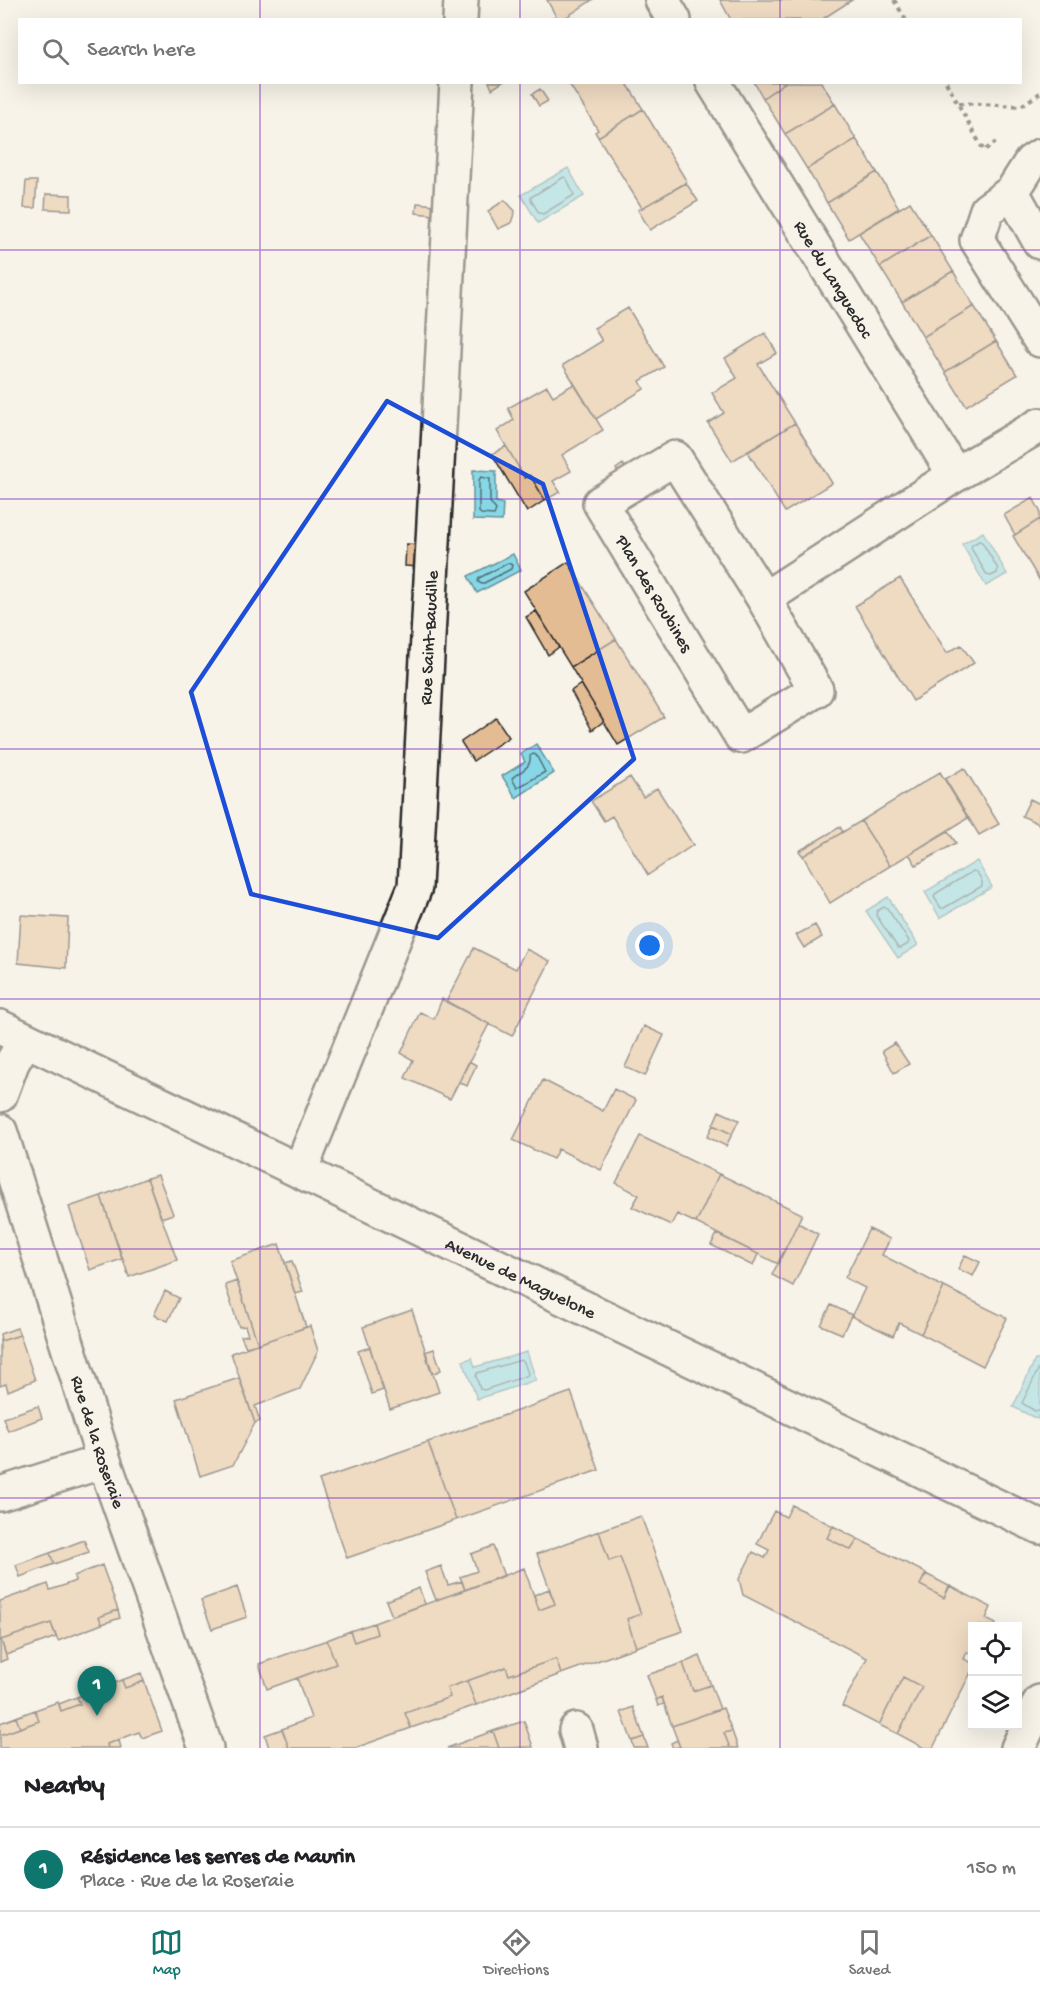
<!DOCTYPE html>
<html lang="en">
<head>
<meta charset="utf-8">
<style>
	body { margin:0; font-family:"Gochi Hand",sans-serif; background:#f2f2f2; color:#202124 }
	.controls { position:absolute; right:18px; bottom:18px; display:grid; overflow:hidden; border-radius:0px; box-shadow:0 6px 24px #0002 }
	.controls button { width:54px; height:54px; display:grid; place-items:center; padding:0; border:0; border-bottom:2px solid #e0e0e0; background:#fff; color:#202124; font:30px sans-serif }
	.you { position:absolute; left:650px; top:946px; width:21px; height:21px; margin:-15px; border:4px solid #fff; border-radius:50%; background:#1a73e8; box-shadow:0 0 0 9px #1a73e833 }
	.badge { display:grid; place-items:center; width:39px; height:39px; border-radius:50%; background:#0f766e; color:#fff; font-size:20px; font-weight:700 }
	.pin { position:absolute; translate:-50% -50px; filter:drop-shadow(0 2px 3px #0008) }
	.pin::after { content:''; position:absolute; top:32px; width:21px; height:18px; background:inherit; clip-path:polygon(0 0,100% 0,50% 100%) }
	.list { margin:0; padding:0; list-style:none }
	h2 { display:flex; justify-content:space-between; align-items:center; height:78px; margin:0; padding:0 24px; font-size:26px }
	h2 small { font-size:20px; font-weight:400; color:#757577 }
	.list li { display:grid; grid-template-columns:39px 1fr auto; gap:18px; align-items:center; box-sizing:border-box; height:84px; padding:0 24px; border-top:2px solid #e0e0e0 }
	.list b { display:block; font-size:22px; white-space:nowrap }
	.list p { margin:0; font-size:20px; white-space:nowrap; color:#757577 }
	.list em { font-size:20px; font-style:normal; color:#757577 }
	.icon { flex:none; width:33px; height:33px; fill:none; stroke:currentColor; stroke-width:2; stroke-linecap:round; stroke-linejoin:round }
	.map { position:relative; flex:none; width:1040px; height:1748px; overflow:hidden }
	.search { position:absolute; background:#fff; box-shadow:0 6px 24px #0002; left:18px; right:18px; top:18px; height:66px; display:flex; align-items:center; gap:15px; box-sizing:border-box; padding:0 21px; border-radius:0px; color:#757577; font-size:22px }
	.sheet { height:162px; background:#fff }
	nav { display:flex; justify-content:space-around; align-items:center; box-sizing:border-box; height:84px; border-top:2px solid #e0e0e0; background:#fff; font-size:16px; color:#757577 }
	nav a { display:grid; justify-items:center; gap:3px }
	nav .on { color:#0f766e }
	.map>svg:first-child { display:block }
</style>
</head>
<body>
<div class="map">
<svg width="1040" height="1748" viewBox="0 0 1040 1748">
	<rect width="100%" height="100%" fill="#f7f3e8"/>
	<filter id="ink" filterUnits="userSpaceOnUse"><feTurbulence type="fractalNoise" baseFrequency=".0167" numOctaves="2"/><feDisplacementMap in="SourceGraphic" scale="12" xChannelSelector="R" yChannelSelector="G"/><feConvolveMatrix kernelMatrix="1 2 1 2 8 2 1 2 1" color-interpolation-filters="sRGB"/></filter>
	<g filter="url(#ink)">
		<path fill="#88d7e6" stroke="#63929b" stroke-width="1.5" d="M568 168 584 196 538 223 521 195Z
			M473 470 496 471V502L503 504 502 521 473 520Z
			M983 532 1007 574 986 586 962 544Z
			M513 554 521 570 477 593 468 576Z
			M536 744 554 773 516 798 502 776 525 762 521 754Z
			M977 861 992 887 940 918 925 892Z
			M888 897 918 945 898 958 866 911Z
			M527 1352 536 1380 477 1399 463 1361 472 1358 475 1367Z
			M1035 1360H1040V1412L1037 1419 1013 1407Z"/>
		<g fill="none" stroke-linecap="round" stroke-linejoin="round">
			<path stroke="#507076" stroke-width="1.5" d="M564 177 567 179 574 195 543 214 539 213 531 200V197Z
				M481 477 490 479V502L496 510 494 515 481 514 479 512V480Z
				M979 541 982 542 998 569 997 573 991 576 987 575 971 548 972 545Z
				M508 563 512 565 511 569 482 584 478 582 479 578Z
				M533 754 536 755 545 772 517 788 512 778C520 771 532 768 530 756Z
				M973 871C978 871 983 881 982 886L944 908H941L934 897 935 894Z
				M884 907 887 908 909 941 908 944 901 948H898L876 915 877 911Z
				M521 1360 524 1362 528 1374 526 1376 484 1390 480 1389 476 1376 477 1373Z
				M1040 1366 1022 1403 1035 1411H1040"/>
		</g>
		<path fill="#e4bc94" stroke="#2b2b2b" stroke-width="1.5" d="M547 0H592L562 20H558Z
			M720 0H852L821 20H731Z
			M489 82H503L492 89Z
			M568 82H626L643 109 598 137 595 132 598 130Z
			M754 82H786L763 98Z
			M786 82H821L835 104 785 134 763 98Z
			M540 89 548 101 539 106 532 94Z
			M835 104 856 139 807 169 785 134Z
			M643 109 687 182 642 208 598 137Z
			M856 139 877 172 827 203 807 169Z
			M877 172 899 208 849 239 827 203Z
			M26 181H37L35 208H24Z
			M686 183 698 201 650 230 638 210Z
			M46 194 71 195V210L45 209Z
			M505 200 515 211 511 223 498 229 488 211Z
			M910 202 931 235 880 267 859 233Z
			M417 203 444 206 443 216 416 213Z
			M931 235 953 271 902 302 880 267Z
			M953 271 974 306 923 337 902 302Z
			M974 306 996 341 945 372 923 337Z
			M628 308 664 367 640 381 644 389 596 419 563 365 602 341 594 328Z
			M765 333 777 353 758 364 795 423 732 461 708 423 724 413 712 393 737 378 725 358Z
			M996 341 1017 375 966 406 945 372Z
			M574 384 603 430 562 455 571 471 553 481 560 492 545 500 530 475 525 478 497 431 514 420 508 408 547 386 553 396Z
			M795 423 832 483 785 512 748 452Z
			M506 446 525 478 530 475 545 500 527 512 492 454Z
			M623 464 628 472 621 476 616 469Z
			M1033 498 1040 511V519L1015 535 1004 515Z
			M1040 519V581L1013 536Z
			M406 544 422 545 419 567 405 566Z
			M568 562 616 639 571 667 524 591Z
			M900 578 947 653 961 645 974 663 913 701 855 606Z
			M536 611 559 647 548 655 526 617Z
			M616 639 664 717 618 745 571 667Z
			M581 684 604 721 592 730 571 691Z
			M496 718 509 737 473 761 461 742Z
			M964 768 999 824 979 835 945 779Z
			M940 772 968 818 890 866 861 821Z
			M630 777 643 797 657 788 693 845 648 875 612 816 604 821 591 801Z
			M1030 799 1040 804 1039 824 1022 816Z
			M861 821 890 866 830 903 803 856Z
			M840 827 843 832 803 856 799 851Z
			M948 831 956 843 916 865 909 854Z
			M21 915 68 918 66 968 18 963Z
			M815 925 822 937 804 948 796 935Z
			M474 948 516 969 526 949 550 961 512 1036 446 1002Z
			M442 999 489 1024 450 1099 405 1078 413 1060 401 1053 420 1012 434 1019Z
			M644 1026 664 1035 645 1076 625 1067Z
			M895 1043 909 1064 894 1073 882 1051Z
			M469 1061 476 1065 467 1086 459 1082Z
			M543 1080 603 1111 614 1089 636 1100 601 1170 558 1149 553 1159 513 1140Z
			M719 1111 739 1120 732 1134 713 1125Z
			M713 1125 732 1134 726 1146 707 1137Z
			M640 1136 719 1174 696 1223 677 1214 671 1225 632 1207 639 1195 616 1183Z
			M719 1174 802 1214 778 1264 696 1223Z
			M158 1175 173 1214 161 1218 147 1178Z
			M147 1178 177 1260 129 1277 101 1196Z
			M101 1196 122 1259 90 1270 69 1207Z
			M798 1223 818 1234 793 1286 772 1275Z
			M869 1229 890 1239 882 1255 944 1287 921 1334 899 1323 893 1336 851 1316 842 1334 821 1325 831 1305 852 1315 865 1288 845 1278Z
			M717 1234 758 1254 753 1266 711 1245Z
			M279 1244 306 1327 258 1344 230 1261Z
			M965 1255 980 1262 973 1276 958 1269Z
			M292 1261 303 1292 295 1294 285 1263Z
			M237 1281 258 1344 246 1347 241 1336 248 1335 245 1326 239 1327 225 1285Z
			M944 1287 1007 1318 983 1366 921 1334Z
			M165 1291 179 1298 168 1321 154 1315Z
			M412 1310 439 1392 390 1409 363 1327Z
			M310 1326 318 1351 300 1389 255 1406 260 1421 255 1423 231 1353Z
			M17 1328 20 1335 1 1341 0 1334Z
			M20 1335 35 1380 8 1391 6 1384 0 1386V1339L1 1341Z
			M370 1347 383 1390 372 1394 358 1351Z
			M434 1349 441 1370 432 1374 425 1352Z
			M239 1378 255 1423 233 1465 200 1476 176 1399Z
			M571 1392 599 1470 456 1520 428 1442Z
			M38 1406 42 1418 8 1431 3 1418Z
			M428 1442 456 1520 347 1558 319 1480Z
			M792 1505 833 1526 827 1538 851 1550 858 1539 926 1573 920 1585 944 1598 950 1586 991 1607 986 1619 996 1624 995 1626H972V1655L967 1652 964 1659 972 1663V1670L933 1748H924L898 1734 922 1687 903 1677 879 1725 842 1706 867 1658 743 1595 739 1579 753 1552 765 1558 769 1550 757 1544 774 1511 786 1517Z
			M641 1516 683 1631 636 1647 627 1619 641 1614 620 1557 609 1561 599 1531Z
			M833 1526 858 1539 851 1550 827 1538Z
			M599 1531 609 1561 620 1557 641 1614 627 1619 636 1647 561 1674 556 1659 509 1675 506 1667 447 1688 450 1697 405 1713 411 1728 355 1748H289L282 1729 311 1718 297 1678 336 1664 327 1640 350 1631 354 1642 377 1634 374 1623 524 1568 539 1610 555 1604 537 1554Z
			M84 1540 89 1552 54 1564 50 1553Z
			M493 1546 504 1576 465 1590 460 1577 477 1571 471 1554Z
			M50 1553 54 1564 20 1577 16 1565Z
			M102 1565 118 1610 99 1617 102 1624 58 1641 51 1623 1 1640 7 1659 0 1662V1601L48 1584 50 1590 62 1586 75 1581 74 1576Z
			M441 1566 448 1585 462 1581 465 1590 436 1600 425 1572Z
			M926 1574 949 1586 944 1598 920 1585Z
			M237 1587 247 1617 212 1629 201 1600Z
			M419 1588 425 1604 392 1616 386 1601Z
			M549 1589 555 1604 539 1610 534 1595Z
			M118 1610 120 1618 102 1624 99 1617Z
			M51 1623 56 1637 6 1655 1 1640Z
			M374 1623 377 1634 354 1642 350 1631Z
			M327 1640 336 1664 267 1689 259 1664Z
			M700 1656 711 1685 693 1691 683 1663Z
			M556 1659 561 1674 476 1705 467 1681 506 1667 509 1675Z
			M683 1663 693 1691 711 1685 720 1709 672 1726 662 1697 656 1700 647 1675Z
			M141 1673 144 1681 125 1688 122 1680Z
			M903 1677 922 1687 898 1734 879 1725Z
			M122 1680 125 1688 144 1681 162 1731 142 1738 139 1732 107 1744 108 1748H0V1735L39 1721 35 1710 58 1702 61 1711 80 1704 77 1697Z
			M467 1681 476 1705 411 1728 405 1713 450 1697 447 1688Z
			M77 1697 80 1704 61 1711 59 1704Z
			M662 1697 664 1704 658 1706 656 1700Z
			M633 1707 644 1737 632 1741 621 1712Z
			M723 1708 732 1731 724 1733 730 1748H677L680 1747 672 1726Z
			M35 1710 39 1721 20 1728 16 1717Z
			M16 1717 20 1728 0 1735V1723Z
			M524 1721 533 1747 499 1748 493 1731Z
			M282 1729 289 1748H269L265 1735Z
			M493 1731 499 1748H447Z
			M732 1731 738 1748H730L724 1733Z
			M644 1737 648 1748H634L632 1741Z
			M119 1740 121 1748H108L107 1744Z
			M677 1740 680 1747 673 1748 671 1743Z"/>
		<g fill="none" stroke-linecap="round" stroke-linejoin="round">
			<g stroke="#2b2b2b" stroke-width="38">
				<g id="minor">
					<path d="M662 0 674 20"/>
					<path d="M460 20 461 0"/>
					<path id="s1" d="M713 82 955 475"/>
					<path d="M1040 156 1031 162 1012 192 987 210 977 240 1040 340"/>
					<path d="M1012 192 1040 242"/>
					<path d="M675 458 764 599 816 690 741 736 600 503Z"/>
					<path d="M764 599 955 475 1040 425"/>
					<path id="s2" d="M0 1027 1040 1527"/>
					<path d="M0 1095 12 1063 25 1040"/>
					<path id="s3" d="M0 1131 104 1461 206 1748"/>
					<path id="s4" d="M300 1171 415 887 457 82"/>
					<path d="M0 1494 104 1461"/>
					<path d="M576 1730 581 1748"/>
					<path d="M1018 1748 1040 1702"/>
				</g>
			</g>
			<path stroke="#2b2b2b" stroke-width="4" stroke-dasharray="4.5 4.5" stroke-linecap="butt" d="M894 0 906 20
				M946 82 984 151 996 142
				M959 103 1021 106 1040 93"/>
			<use href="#minor" stroke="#f7f3e8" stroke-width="33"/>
		</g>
	</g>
	<path d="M0 0H1040V1748H0ZM387 401 543 484 634 759 438 938 251 894 191 692Z" fill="#f7f3e8" fill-opacity=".55" fill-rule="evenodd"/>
	<path fill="none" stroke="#1d4ed8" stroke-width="4.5" stroke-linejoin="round" d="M387 401 543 484 634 759 438 938 251 894 191 692Z"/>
	<path fill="none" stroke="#7b2cbf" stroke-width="1.5" stroke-opacity="0.55" d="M260 0V20M520 0V20M780 0V20M260 82V1748M520 82V1748M780 82V1748M0 250H1040M0 499H1040M0 749H1040M0 999H1040M0 1249H1040M0 1498H1040"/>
	<g text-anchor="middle" stroke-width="4.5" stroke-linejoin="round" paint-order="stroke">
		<g font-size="18" fill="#2b2b2b" stroke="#f7f3e8">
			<text dy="6" stroke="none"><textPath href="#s1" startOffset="231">Rue du Languedoc</textPath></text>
			<text transform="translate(655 593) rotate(59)" y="6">Plan des Roubines</text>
			<text dy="6" stroke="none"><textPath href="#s4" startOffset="556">Rue Saint-Baudille</textPath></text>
			<text dy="6" stroke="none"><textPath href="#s2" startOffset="578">Avenue de Maguelone</textPath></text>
			<text dy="6" stroke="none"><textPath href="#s3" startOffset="326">Rue de la Roseraie</textPath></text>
		</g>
	</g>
</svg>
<div class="controls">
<button><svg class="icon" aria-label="locate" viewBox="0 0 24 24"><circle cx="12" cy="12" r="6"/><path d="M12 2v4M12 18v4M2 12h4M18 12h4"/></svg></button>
<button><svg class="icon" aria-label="layers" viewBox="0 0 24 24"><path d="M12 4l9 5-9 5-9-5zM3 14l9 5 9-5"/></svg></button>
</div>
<div class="you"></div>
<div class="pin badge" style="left:97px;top:1716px">1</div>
<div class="search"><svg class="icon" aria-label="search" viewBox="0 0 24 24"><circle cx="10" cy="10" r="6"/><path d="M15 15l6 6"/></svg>Search here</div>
</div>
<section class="sheet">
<h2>Nearby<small></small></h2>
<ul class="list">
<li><span class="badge">1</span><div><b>Résidence les serres de Maurin</b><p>Place · Rue de la Roseraie</p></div><em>150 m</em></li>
</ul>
</section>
<nav>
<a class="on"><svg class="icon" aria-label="map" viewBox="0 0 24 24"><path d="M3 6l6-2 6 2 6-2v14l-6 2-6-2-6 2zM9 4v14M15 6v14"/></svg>Map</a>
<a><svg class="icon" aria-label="directions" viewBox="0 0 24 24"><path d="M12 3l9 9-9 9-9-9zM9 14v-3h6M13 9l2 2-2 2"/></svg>Directions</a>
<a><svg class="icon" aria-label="saved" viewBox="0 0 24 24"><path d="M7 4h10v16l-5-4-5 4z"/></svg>Saved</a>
</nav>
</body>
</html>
